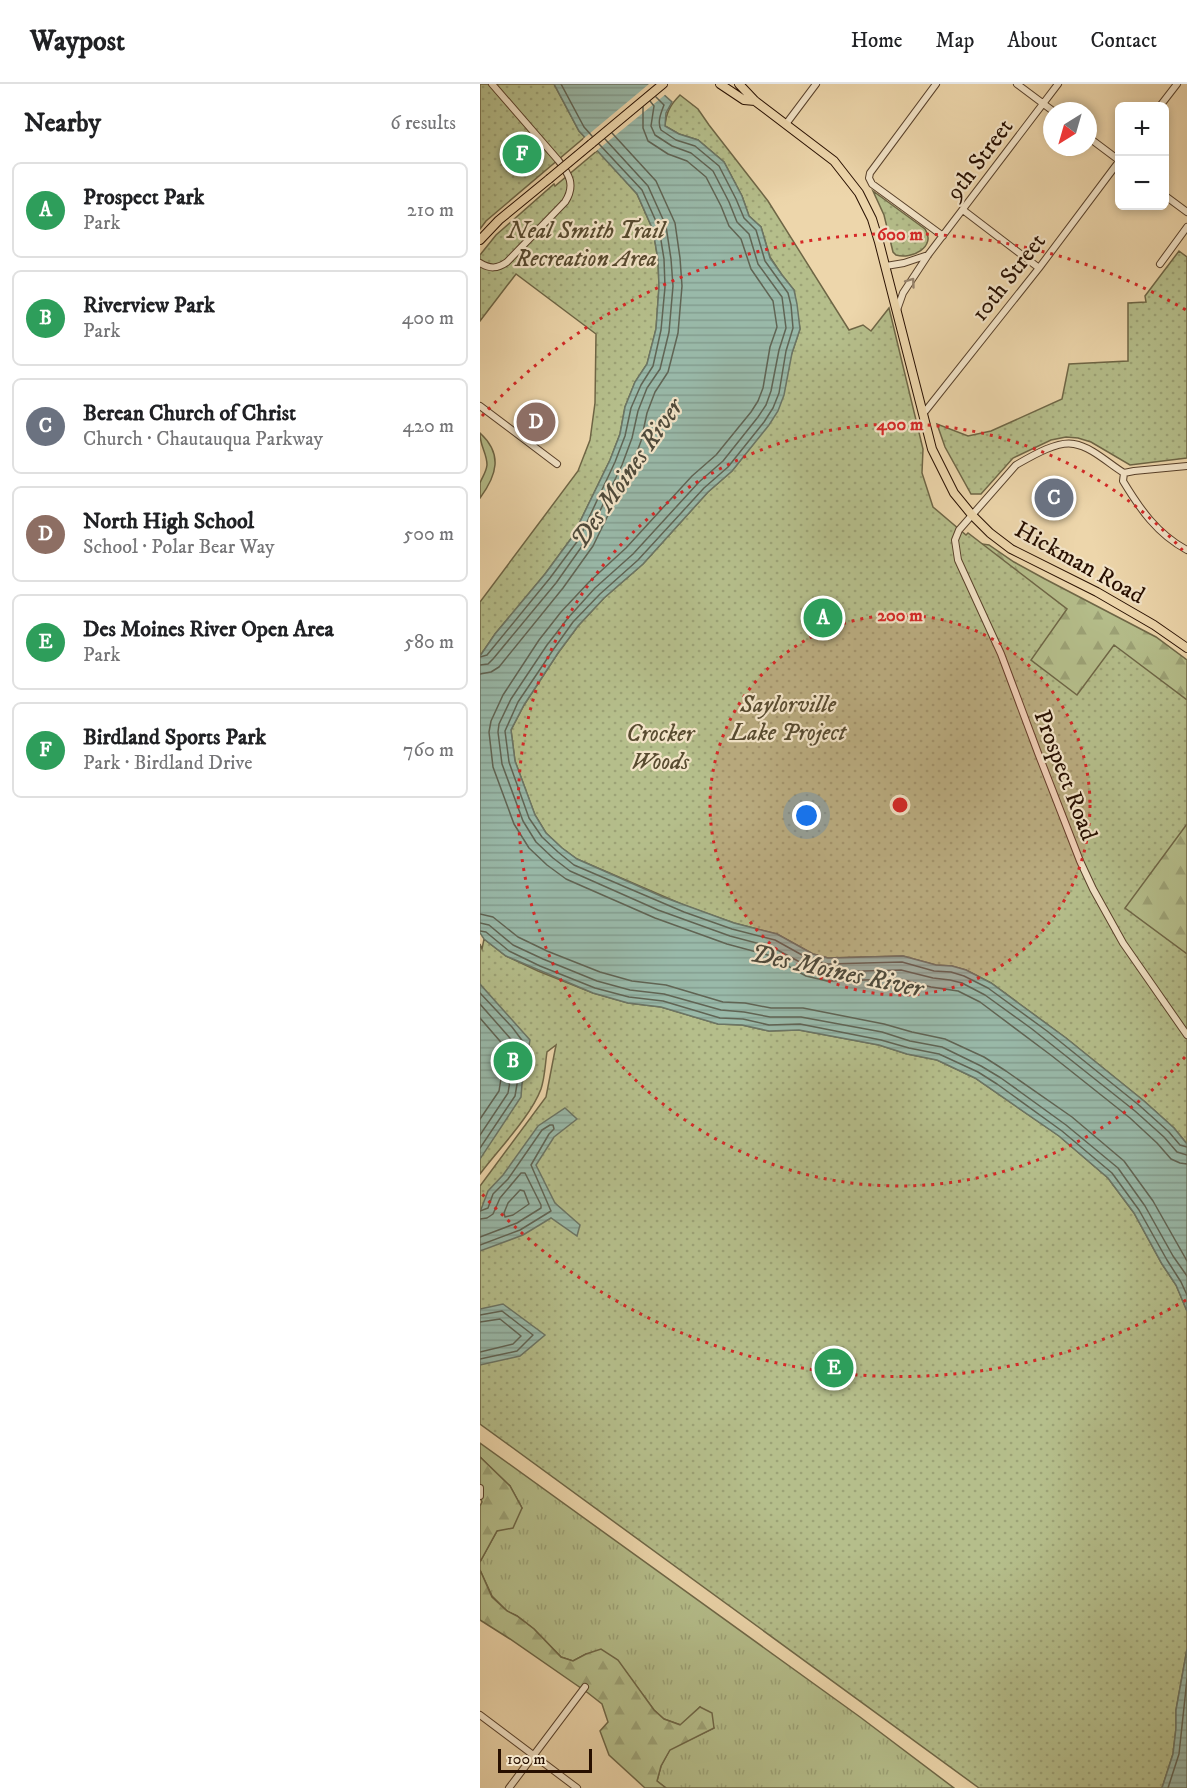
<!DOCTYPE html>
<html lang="en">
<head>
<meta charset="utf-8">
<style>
	body { margin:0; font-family:"IM FELL DW Pica",serif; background:#f2f2f2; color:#202124 }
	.controls { position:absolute; right:18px; top:18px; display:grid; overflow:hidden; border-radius:9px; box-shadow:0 3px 9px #0003 }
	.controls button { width:54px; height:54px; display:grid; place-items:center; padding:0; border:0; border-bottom:2px solid #e0e0e0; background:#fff; color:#202124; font:30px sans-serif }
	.compass { position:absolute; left:563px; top:18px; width:54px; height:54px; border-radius:50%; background:#fff; box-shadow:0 3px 9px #0003; rotate:217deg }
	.scale { position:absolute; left:18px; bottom:15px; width:94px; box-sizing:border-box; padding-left:6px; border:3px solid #270f00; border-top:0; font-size:16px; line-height:21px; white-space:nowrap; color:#270f00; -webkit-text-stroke:4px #f3e4c8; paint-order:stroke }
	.you { position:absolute; left:327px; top:732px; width:21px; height:21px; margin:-15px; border:4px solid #fff; border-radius:50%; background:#1a73e8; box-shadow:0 0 0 9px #1a73e833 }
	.badge { display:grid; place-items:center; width:39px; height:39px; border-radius:50%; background:#8f2418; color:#fff; font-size:20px; font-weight:700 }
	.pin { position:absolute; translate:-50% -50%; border:3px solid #fff; box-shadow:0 2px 6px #0006 }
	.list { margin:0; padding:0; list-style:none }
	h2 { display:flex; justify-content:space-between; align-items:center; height:78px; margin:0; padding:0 24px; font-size:26px }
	h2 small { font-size:20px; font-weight:400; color:#757577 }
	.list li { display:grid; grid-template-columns:39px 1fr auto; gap:18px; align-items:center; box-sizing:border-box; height:96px; margin:0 12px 12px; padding:0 12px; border:2px solid #e0e0e0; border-radius:9px }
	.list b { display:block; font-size:22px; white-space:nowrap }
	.list p { margin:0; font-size:20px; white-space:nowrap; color:#757577 }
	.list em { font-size:20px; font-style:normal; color:#757577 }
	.map { position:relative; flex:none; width:707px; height:1704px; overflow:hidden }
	header { display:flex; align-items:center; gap:36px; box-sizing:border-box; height:84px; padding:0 30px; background:#fff; border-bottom:2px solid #e0e0e0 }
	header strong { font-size:28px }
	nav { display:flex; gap:33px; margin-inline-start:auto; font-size:21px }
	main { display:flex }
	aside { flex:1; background:#fff }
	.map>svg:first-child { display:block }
</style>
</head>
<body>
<header>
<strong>Waypost</strong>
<nav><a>Home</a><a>Map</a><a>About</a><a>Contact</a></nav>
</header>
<main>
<aside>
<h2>Nearby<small>6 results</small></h2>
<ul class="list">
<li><span class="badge" style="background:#2e9e5b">A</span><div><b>Prospect Park</b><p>Park</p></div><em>210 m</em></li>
<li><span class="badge" style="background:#2e9e5b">B</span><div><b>Riverview Park</b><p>Park</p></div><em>400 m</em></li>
<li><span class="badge" style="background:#6b7280">C</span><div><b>Berean Church of Christ</b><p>Church · Chautauqua Parkway</p></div><em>420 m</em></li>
<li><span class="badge" style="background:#8d6e63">D</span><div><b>North High School</b><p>School · Polar Bear Way</p></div><em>500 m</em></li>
<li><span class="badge" style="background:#2e9e5b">E</span><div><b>Des Moines River Open Area</b><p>Park</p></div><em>580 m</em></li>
<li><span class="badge" style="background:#2e9e5b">F</span><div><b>Birdland Sports Park</b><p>Park · Birdland Drive</p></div><em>760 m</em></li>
</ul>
</aside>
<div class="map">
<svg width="707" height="1704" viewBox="0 0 707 1704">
	<defs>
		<pattern id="grass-tufts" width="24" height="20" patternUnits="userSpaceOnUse" patternTransform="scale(1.5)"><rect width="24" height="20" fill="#b5be8b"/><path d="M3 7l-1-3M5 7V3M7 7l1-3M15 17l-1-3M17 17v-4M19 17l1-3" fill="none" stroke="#9ca276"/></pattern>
		<pattern id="forest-firs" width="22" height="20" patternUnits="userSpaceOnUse" patternTransform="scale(1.5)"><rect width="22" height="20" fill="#b5be8b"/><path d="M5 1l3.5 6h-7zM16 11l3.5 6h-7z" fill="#9ca276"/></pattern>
		<pattern id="park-dots" width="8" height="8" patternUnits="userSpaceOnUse" patternTransform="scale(1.5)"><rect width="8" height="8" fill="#b5be8b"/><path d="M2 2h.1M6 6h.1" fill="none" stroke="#9ca276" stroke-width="1.8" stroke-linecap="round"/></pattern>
		<pattern id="water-rules" width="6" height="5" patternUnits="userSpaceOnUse" patternTransform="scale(1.5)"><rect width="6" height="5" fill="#99b9a9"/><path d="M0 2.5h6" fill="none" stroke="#849e90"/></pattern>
	</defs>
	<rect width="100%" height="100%" fill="#edd6ab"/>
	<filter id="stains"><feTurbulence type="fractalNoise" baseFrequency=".00333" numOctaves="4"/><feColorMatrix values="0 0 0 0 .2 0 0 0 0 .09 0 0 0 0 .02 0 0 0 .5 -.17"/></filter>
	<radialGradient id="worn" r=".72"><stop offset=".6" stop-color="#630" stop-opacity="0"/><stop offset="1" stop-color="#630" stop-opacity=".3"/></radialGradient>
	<path fill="url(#grass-tufts)" stroke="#6e6646" stroke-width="1.5" d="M0 1359 380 1633 474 1704H186L177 1697 181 1682 190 1665 234 1644 220 1623 201 1641 184 1635 174 1626 137 1576 106 1570 93 1577 81 1573 54 1545 37 1532 27 1527 12 1512 0 1486V1478L17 1447 42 1424 30 1402 0 1373Z"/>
	<path fill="url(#forest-firs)" stroke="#6e6646" stroke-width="1.5" d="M502 460 509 461 534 478 565 495 676 553 707 576V881L633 824Z
		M0 1373 30 1402 42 1424 33 1444 17 1447 0 1478V1422L2 1418 0 1413Z
		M0 1486 12 1513 27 1527 37 1532 54 1545 81 1573 93 1577 106 1570 121 1565 138 1576 174 1626 184 1635 200 1641 220 1623 232 1629 234 1644 190 1666 181 1682 177 1697 186 1704H165L129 1671 120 1647 128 1638 122 1620 108 1609 30 1555 0 1536Z"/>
	<path fill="url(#park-dots)" stroke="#6e6646" stroke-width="1.5" d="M0 0H74L99 47 105 53 6 137 0 145Z
		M200 11 218 25 229 41 288 117 369 246 383 241 391 247 409 224 443 365 442 389 453 423 486 451 488 449 587 525 551 576 597 611 634 561 707 616V740L645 824 707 870V1060L694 1044 664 1017 586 954 511 899 486 886 472 882 456 881 423 872 348 874 333 870 297 850 254 839 206 822 97 775 82 764 66 749 55 731 35 677 31 646 44 621 78 569 98 542 124 514 163 480 228 408 252 387 274 359 312 269 320 245 314 206 302 191 290 173 281 143 269 132 262 112 244 78 218 56 199 50 185 42C186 29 190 21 200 11Z
		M118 66 157 110 173 146 178 176 179 203 176 245 167 280 155 298 145 323 140 350 130 376 93 452 65 490 15 550 0 572V518L98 387 110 356 115 319 116 250 36 190 0 237V171L16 151 74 100 75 102Z
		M393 107 445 145C457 163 431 176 416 171L413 168 404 131Z
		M699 167 707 173V374L650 381 611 358 598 354 586 353 571 356 533 374 501 410H491L465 363 457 340 488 352 511 347 582 315 589 280 648 277V219L666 218 665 212Z
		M4 855 26 872 58 887 113 909 148 919 181 923 238 940 262 941 289 947 319 946 399 961 427 970 457 976 495 994 579 1052 628 1094 654 1129 682 1180 696 1201 707 1227V1565L696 1626V1644L693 1670 682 1704H499L0 1340V1102L66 1013 76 961 67 968C65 981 65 993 61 1005 51 1032 18 1066 0 1090V860L2 865Z"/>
	<path fill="#b5be8b" stroke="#6e6646" stroke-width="1.5" d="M0 349C23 370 17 391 0 414 0 410 0 403 0 399 2 393 6 389 7 381 7 369 0 363 0 349Z"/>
	<path fill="url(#water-rules)" stroke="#6b7565" stroke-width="1.5" d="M74 0H172L192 18 186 29 185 42 199 50 218 56 244 78 262 112 269 132 281 143 290 174 302 191 314 206 317 220 320 245 312 269 304 311 298 327 289 341 252 387 228 408 163 480 124 514 98 542 78 569 44 621 31 646 35 677 55 731 66 749 82 764 97 775 183 813 254 839 297 850 333 870 348 874 423 872 456 881 472 882 486 886 511 899 586 954 664 1017 694 1044 707 1060V1227L696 1201 682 1180 654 1129 628 1094 579 1052 495 994 457 976 427 970 399 961 319 946 289 947 262 941 238 940 181 923 148 919 113 909 26 872 4 855 0 849V572L15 550 65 490 93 452 130 376 140 350 145 323 155 298 167 280 176 245 179 203 178 176 173 146 157 110 99 47Z
		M0 900 50 956 42 1000 41 1013 0 1075Z
		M85 1024 97 1035 74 1053 56 1081 75 1119 100 1141 97 1152 71 1134 43 1151 0 1167V1128L8 1107 23 1091 58 1042Z
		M23 1220 65 1251 40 1272 0 1281V1225Z
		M707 1565V1704H682L693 1670 696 1644V1626Z"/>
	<path fill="#edd6ab" d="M169 0H177L186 10 115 68 103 55Z"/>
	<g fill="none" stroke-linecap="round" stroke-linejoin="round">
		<path stroke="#606454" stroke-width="1.5" d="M81 0 104 43 112 52
			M176 13 184 21C181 29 177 38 181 46L196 56 215 62 239 82 256 115 264 134 276 146 285 177 308 209 311 221 313 244 306 267 299 309 293 324 284 338 248 383 224 404 158 476 120 510 93 538 73 566 38 618 25 647 29 678 49 734 62 753 78 768 94 781 204 828 252 845 295 856 331 876 348 880 422 878 454 887 471 888 484 892 508 904 567 947 660 1022 689 1048 700 1061 707 1063
			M170 17 174 22 171 42 175 51 192 62 211 69 233 87 249 118 257 138 269 150 278 180 302 213 306 244 299 266 291 307 286 321 278 333 243 377 219 398 153 470 115 504 88 534 67 561 31 615 19 640 18 648 22 680 43 737 56 758 73 774 90 787 178 826 250 852 292 863 329 883 348 888 421 886 453 894 470 896 482 899 505 911 552 945 655 1027 684 1053 697 1068 707 1071
			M163 23V44L168 57 188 70 207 77 226 93 241 122 249 142 261 155 271 185 293 217 297 243 290 263 283 304 278 317 271 328 236 371 212 392 146 464 109 498 81 528 59 556 23 611 11 637 9 648 13 683 34 740 49 764 67 781 86 795 175 834 247 860 288 871 326 892 347 897 420 895 451 903 478 907 500 918 572 972 650 1034 677 1059 691 1075 700 1079 707 1080
			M0 573 7 571 70 494 99 455 135 378 145 352 151 324 161 301 173 282 181 246 185 203 184 175 179 144 162 106 119 60
			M0 581 8 580 13 575 76 499 105 458 142 381 152 354 158 327 167 304 180 285 189 248 193 202 191 175 186 142 168 102 125 55
			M0 590 11 588 19 583 83 504 113 462 151 384 161 357 167 329 175 308 188 288 198 249 202 202 200 174 195 139 176 97 132 49
			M0 830 13 833 38 853 67 867 120 888 152 897 186 901 243 918 265 919 291 924H323L404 940 432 948 465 955 504 973 526 987 592 1033 644 1077 673 1117 707 1177
			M0 839 9 841 33 861 63 875 117 897 150 906 184 910 241 926 264 928 290 933H321L402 948 430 957 462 963 501 982 521 994 586 1041 638 1084 665 1122 693 1172 707 1192
			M0 847 6 848 29 867 60 882 115 904 149 913 183 917 240 934 263 935 289 941 320 940 401 956 429 964 459 970 498 988 517 1000 582 1047 632 1089 659 1126 687 1176 701 1198 707 1211
			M0 909 32 943 44 959 35 1012 0 1064
			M0 920 36 961 28 1009 0 1051
			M0 934 26 964 19 1007 0 1035
			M40 1106 44 1107 49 1120 33 1131 25 1133 24 1129 28 1119Z
			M0 1127 8 1124 13 1110 28 1095 62 1046 70 1041H73L74 1045 69 1050 51 1081 71 1127 40 1146 0 1161
			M0 1135 7 1134 13 1130 20 1114 41 1089H45L61 1121V1124L37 1139 0 1153
			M0 1231 22 1227 53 1251 37 1267 0 1275
			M0 1238 20 1235 41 1252 33 1260 0 1268
			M688 1704 699 1670 707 1595"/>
		<g stroke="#58412b" stroke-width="8">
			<path id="minor" d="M456 0 390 89 389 94 392 100 463 152
				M537 0 573 27
				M680 22 697 0
				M306 40 336 0
				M608 53 640 77
				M684 111 707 128
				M483 126 559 184
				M0 179C10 185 17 185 27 178L85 118C96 101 89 90 78 76L12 0
				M680 180 707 143
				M406 182 424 179 448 171
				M417 226 423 209 448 171 578 0
				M0 322 77 380
				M443 330 559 184 640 76
				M707 382 654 387 644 389C629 380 612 363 594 360 578 356 550 373 536 381L479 446 475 456 478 476 521 570 558 669 600 777 613 805 643 859 707 951
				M644 389 643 397C660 425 677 450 707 466
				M0 1404V1412
				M0 1631 97 1704
				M29 1704 105 1603"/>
		</g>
		<g stroke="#270f00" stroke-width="10">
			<path id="major" d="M240 0 264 16 275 17
				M259 0 275 17 354 77 379 109 392 135 399 158 452 365 474 409 492 431 510 449 531 465 617 508 674 541 707 564
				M111 60 183 0
				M0 156 19 136 69 95"/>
		</g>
		<use href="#minor" stroke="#f3e4c8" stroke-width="6"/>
		<use href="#major" stroke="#edd6ab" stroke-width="8"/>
		<g stroke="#270f00" stroke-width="10" stroke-linecap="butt">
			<path id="major-bridge" d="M69 95 111 60"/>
		</g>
		<use href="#major-bridge" stroke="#edd6ab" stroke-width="8"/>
	</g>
	<defs><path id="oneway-chevron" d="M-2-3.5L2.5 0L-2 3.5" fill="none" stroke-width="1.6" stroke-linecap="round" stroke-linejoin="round" transform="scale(1.5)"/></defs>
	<use stroke="#97846e" href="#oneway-chevron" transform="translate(431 198) rotate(-54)"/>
	<circle cx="420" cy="721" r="190" fill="#d62828" fill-opacity=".12"/>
	<g fill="none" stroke="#d62828" stroke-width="3" stroke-dasharray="3 6">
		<circle cx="420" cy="721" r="190"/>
		<path d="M705 973A381 381 0 1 1 705 469"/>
		<path d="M706 1216A571 571 0 0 1 2 1110M2 332A571 571 0 0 1 706 226"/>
	</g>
	<g text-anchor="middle" stroke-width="4.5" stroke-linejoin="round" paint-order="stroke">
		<g font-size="24" fill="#270f00" stroke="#f3e4c8">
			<text transform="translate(499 75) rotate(-53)" y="8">9th Street</text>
			<text transform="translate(528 193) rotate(-52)" y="8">10th Street</text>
			<text transform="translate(600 478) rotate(29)" y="8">Hickman Road</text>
			<text transform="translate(586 691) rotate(69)" y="8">Prospect Road</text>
		</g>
		<g font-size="24" font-style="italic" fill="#594c31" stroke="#f3e4c8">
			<text x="106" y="154">Neal Smith Trail<tspan x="106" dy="28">Recreation Area</tspan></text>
			<text x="308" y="628">Saylorville<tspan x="308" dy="28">Lake Project</tspan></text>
			<text x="180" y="657">Crocker<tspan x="180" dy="28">Woods</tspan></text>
		</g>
		<g font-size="26" font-style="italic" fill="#4f4a3b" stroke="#f3e4c8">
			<text transform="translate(146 389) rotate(-55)" y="9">Des Moines River</text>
			<text transform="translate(357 886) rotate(12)" y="9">Des Moines River</text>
		</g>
	</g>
	<circle cx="420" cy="721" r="9" fill="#d62828" stroke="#f3e4c8" stroke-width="3"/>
	<g font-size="18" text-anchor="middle" font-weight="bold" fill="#d62828" stroke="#f3e4c8" stroke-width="4.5" stroke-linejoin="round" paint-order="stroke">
		<text x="420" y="156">600 m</text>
		<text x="420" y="346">400 m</text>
		<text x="420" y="537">200 m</text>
	</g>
	<rect width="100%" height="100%" filter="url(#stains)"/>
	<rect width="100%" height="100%" fill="url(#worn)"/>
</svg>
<div class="controls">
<button>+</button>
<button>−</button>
</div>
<svg class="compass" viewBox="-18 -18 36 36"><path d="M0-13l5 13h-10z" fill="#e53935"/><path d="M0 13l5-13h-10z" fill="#757577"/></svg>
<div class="scale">100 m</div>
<div class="you"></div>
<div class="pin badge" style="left:343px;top:534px;background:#2e9e5b">A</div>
<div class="pin badge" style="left:33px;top:977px;background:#2e9e5b">B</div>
<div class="pin badge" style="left:574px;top:414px;background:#6b7280">C</div>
<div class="pin badge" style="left:56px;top:338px;background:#8d6e63">D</div>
<div class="pin badge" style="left:354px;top:1284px;background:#2e9e5b">E</div>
<div class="pin badge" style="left:42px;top:70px;background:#2e9e5b">F</div>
</div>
</main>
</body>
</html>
